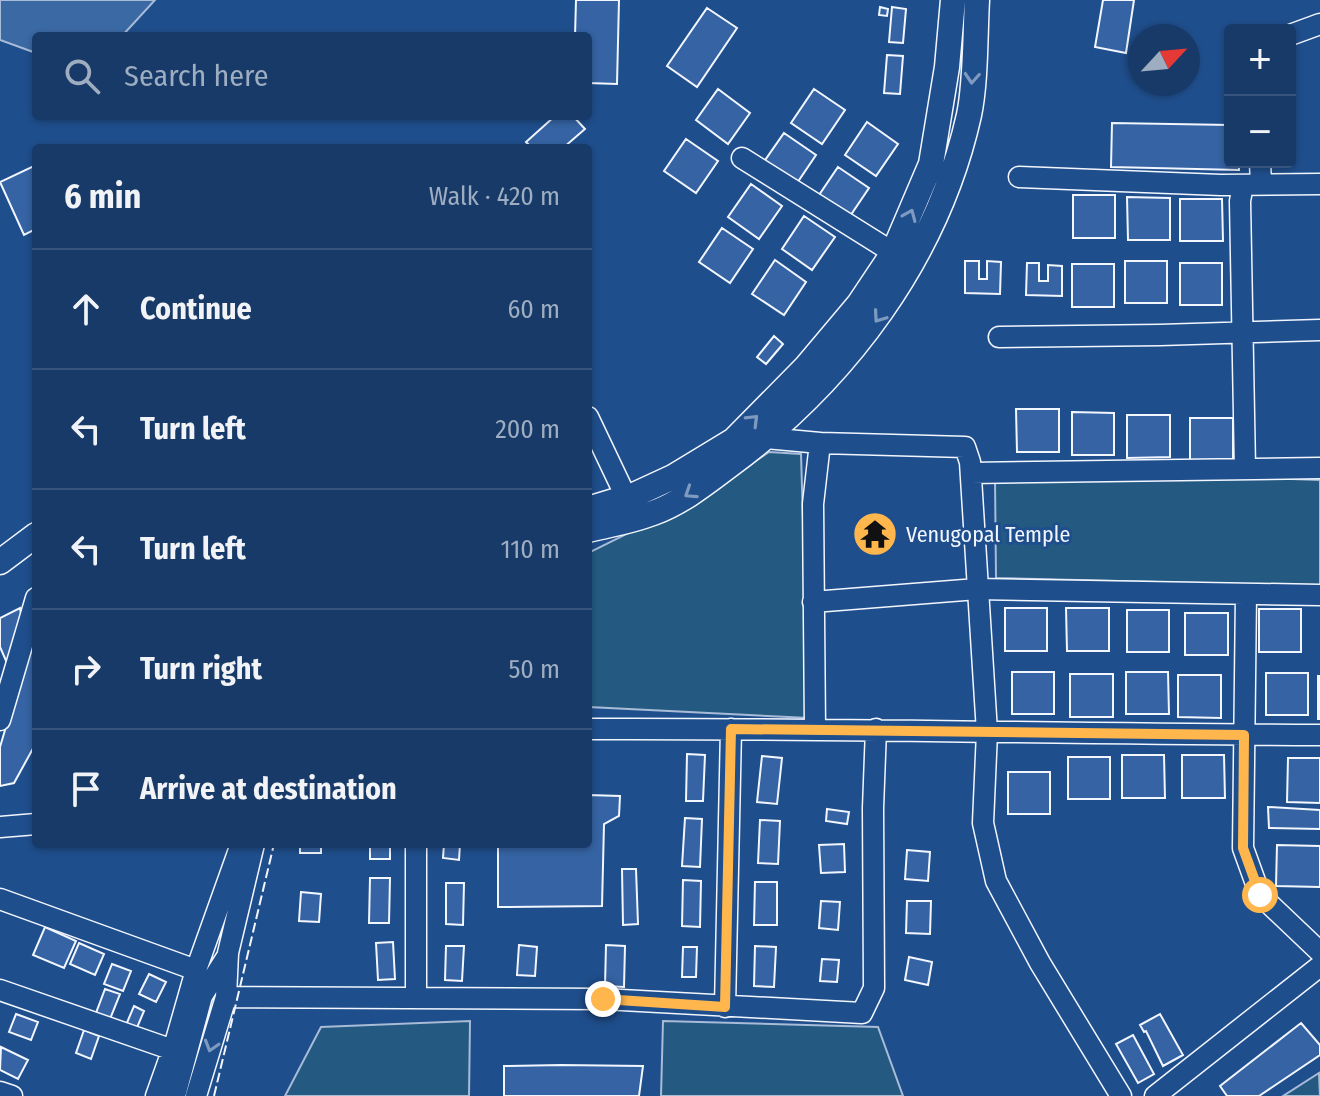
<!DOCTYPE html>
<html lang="en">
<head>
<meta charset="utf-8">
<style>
	body { margin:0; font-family:"Fira Sans Condensed",sans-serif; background:#244571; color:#f1f3f6 }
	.controls { position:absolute; right:24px; top:24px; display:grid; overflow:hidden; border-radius:8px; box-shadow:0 2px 6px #0004 }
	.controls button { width:72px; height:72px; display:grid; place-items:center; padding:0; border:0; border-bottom:2px solid #36547d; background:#173a69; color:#f1f3f6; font:40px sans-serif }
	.compass { position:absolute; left:1128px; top:24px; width:72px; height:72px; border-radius:50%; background:#173a69; box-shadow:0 2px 6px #0004; rotate:64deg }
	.stop { position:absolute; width:24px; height:24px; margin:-18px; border:6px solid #ffb74d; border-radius:50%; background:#fff }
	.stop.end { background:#ffb74d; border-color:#fff; box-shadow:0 2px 8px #0008 }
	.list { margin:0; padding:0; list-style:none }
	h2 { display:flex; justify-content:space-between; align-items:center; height:104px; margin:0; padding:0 32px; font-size:34px }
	h2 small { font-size:26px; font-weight:400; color:#9eadc0 }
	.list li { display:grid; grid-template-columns:52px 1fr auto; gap:24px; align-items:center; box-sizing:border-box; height:120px; padding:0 32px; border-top:2px solid #36547d }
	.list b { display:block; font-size:30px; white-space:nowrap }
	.list em { font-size:26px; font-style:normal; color:#9eadc0 }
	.icon { flex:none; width:44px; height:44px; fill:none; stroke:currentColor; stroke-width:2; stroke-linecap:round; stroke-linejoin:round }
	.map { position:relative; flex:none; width:1320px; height:1096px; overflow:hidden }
	.search { position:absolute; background:#173a69; box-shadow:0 2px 6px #0004; left:32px; top:32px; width:560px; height:88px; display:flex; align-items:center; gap:20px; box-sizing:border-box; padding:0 28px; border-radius:8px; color:#9eadc0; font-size:30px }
	.panel { position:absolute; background:#173a69; box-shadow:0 2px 6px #0004; left:32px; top:144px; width:560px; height:704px; border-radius:8px }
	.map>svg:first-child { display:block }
</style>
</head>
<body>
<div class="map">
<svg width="1320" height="1096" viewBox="0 0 1320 1096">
	<rect width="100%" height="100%" fill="#1f4e8c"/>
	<path fill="#245a82" stroke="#a8bbd7" stroke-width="2" d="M769 452 801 454 809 718 589 707 588 553 705 495Z
		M1197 476 1320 480V586L996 578 995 479Z
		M470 1021 469 1096H285L321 1027Z
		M663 1021 878 1027 903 1096H661Z
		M1319 1073 1320 1096H1283Z"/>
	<path fill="#3b69a3" stroke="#a8bbd7" stroke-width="2" d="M0 0H155L122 36H36V53L0 40Z"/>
	<path fill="#3563a3" stroke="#f2f6ff" stroke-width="2" d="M576 0H619L617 84 588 83V36H575Z
		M1103 0H1134L1126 53 1095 47Z
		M880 7 888 9 887 16 879 15Z
		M892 7 906 9 903 43 889 42Z
		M707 8 737 28 697 87 667 66Z
		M887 55 903 56 900 94 884 93Z
		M718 89 750 113 728 144 696 120Z
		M814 89 845 110 822 144 791 123Z
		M555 116H573L585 129 563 148H532L526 142Z
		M867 122 898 144 876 176 845 155Z
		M1112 123 1230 125V162H1239V170L1111 167Z
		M784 133 816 155 793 189 761 166Z
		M686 139 718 161 696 193 664 171Z
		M36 165V229L24 235 0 182Z
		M838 167 869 188 846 222 815 201Z
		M751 184 782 206 759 239 728 217Z
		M1073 195H1115V238H1073Z
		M1127 197 1170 198V240H1128Z
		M1180 199H1222L1223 241H1180Z
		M804 216 835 237 812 270 782 249Z
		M722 228 753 249 730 283 699 262Z
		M775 260 806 282 784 315 752 294Z
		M965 261H979V279H987V261L1001 262 1000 294 965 293Z
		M1125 261H1167V303H1125Z
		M1027 263H1039V281H1048V265L1062 266V296L1026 295Z
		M1180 263H1222V305H1180Z
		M1072 264H1114V307H1072Z
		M774 336 783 344 766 364 757 357Z
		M1016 409H1059V452H1017Z
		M1072 412 1114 413V455H1072Z
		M1127 415H1170V457L1127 458Z
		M1190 418H1233V460H1190Z
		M20 608 22 620 7 663 0 647V618Z
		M1005 608H1047V651H1005Z
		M1066 608H1109V651H1067Z
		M1259 609H1301V652H1259Z
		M1127 610H1169V652H1127Z
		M1185 613H1228V655H1185Z
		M36 625V743L14 783 0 786V747Z
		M1012 672H1054V714H1012Z
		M1126 672H1168L1169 714H1126Z
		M1266 673H1308V715H1266Z
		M1070 674H1113V717H1070Z
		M1178 675H1221V718L1178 717Z
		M1318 676H1320V719H1318Z
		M687 754 705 755 703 801H686Z
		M1122 755H1164L1165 798H1122Z
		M1182 755H1224L1225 798H1182Z
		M762 756 782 758 777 804 757 802Z
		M1068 757H1110V799H1068Z
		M1288 758H1320V803L1287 802Z
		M1008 772H1050V814H1008Z
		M588 795 620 796 619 816 604 824 602 906 498 907V844H588Z
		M1268 807 1320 810V829L1269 828Z
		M827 809 849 812 847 824 826 821Z
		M685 818 702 819 700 867 682 866Z
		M760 820 780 821 778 864 758 863Z
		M300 844H321V853H300Z
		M370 844H390V859H370Z
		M444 844H460L459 860 443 858Z
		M844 844 845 872 821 873 819 845Z
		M1277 845 1320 846V887L1276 886Z
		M907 850 930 852 928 881 905 879Z
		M622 869H636L638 924 623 925Z
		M370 878H390L389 923H369Z
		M683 880 701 881 700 927 682 926Z
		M755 882H777V925H754Z
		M446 883H464L463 925 446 924Z
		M301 892 321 894 319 922 299 921Z
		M821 901 840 902 838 930 819 928Z
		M907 901H931L930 934 906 933Z
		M45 927 76 941 64 968 33 955Z
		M393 942 395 979 378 980 376 943Z
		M79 943 104 954 95 975 70 964Z
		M519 945 537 947 535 976 517 975Z
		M606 945 625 946 624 987 605 986Z
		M446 946H464L462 981 445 980Z
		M755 946 776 947 774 987 754 986Z
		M683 947H697L696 977H682Z
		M909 957 932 962 928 985 905 980Z
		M822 959 839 960 837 982 820 981Z
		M112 964 131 971 123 991 104 984Z
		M149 974 166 982 156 1002 139 994Z
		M105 989 120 994 110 1019 96 1013Z
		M134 1006 144 1011 136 1030 126 1025Z
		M16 1014 38 1022 31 1040 9 1032Z
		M1160 1014 1183 1055 1163 1066 1146 1031 1144 1032 1140 1025Z
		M1301 1023 1320 1045V1055L1259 1096H1227L1220 1086Z
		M84 1030 99 1036 91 1059 76 1053Z
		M1133 1035 1154 1074 1138 1083 1116 1044Z
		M1 1047 28 1060 18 1079 0 1070Z
		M504 1066 561 1065 643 1066 639 1096H504Z"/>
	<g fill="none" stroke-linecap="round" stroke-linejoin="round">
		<g stroke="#f2f6ff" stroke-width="23">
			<path id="minor" d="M1290 35 1320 24
				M742 158 905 260
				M1260 162 1261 184
				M1019 177 1221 185 1320 184
				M1243 185 1240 201 1245 468
				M999 337 1160 335 1320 330
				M588 417 626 497
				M766 438 820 443 965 447 970 462 987 732 983 823 996 881 1040 963 1121 1096
				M971 473 1320 468
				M1246 594 1243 848 1260 895 1320 952
				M813 602 977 589 1320 595
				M0 720 36 598
				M588 729C832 728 1076 734 1320 735
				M815 729 813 504 820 443
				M0 827 36 824
				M416 844V997
				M0 899 196 970
				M0 990 173 1050
				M226 997 603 999 862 1013 874 988 873 808 876 729
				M725 1007 731 729
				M0 1092 12 1096
				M156 1096 176 1040 196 970 241 844
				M175 1096 202 996 228 955
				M196 1096 226 997 228 953 254 844
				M1155 1096 1320 966"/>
		</g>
		<g stroke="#f2f6ff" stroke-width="27">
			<path id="major" d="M588 509 634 495 673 477 734 440 806 367 859 304 893 253 931 164 947 67 953 0
				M588 530C609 525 632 521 653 513 681 503 706 483 730 465 846 379 937 258 969 115 976 82 975 35 977 0
				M0 562 36 535"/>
		</g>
		<use href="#minor" stroke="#1f4e8c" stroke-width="20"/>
		<use href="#major" stroke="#1f4e8c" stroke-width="24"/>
		<path stroke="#f2f6ff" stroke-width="2" stroke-dasharray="10 4" stroke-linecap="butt" d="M214 1096 274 844"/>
	</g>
	<defs><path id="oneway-chevron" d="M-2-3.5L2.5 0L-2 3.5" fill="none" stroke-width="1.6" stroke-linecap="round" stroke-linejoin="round" transform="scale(2)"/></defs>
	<g stroke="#7e9ac0">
		<use href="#oneway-chevron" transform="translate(972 78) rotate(94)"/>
		<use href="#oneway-chevron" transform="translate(910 215) rotate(-67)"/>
		<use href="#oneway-chevron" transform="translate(879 317) rotate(125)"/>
		<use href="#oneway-chevron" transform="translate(753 420) rotate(-45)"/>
		<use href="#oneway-chevron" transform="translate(690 493) rotate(147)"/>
		<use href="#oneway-chevron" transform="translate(211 1046) rotate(107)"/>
	</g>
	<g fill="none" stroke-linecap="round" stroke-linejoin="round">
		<path stroke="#ffb74d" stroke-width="10" d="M603 999 725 1007 731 729 1244 735 1243 848 1260 895"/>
	</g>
	<defs>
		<g id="temple-disc" transform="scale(2.3)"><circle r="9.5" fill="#ffb74d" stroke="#1f4e8c"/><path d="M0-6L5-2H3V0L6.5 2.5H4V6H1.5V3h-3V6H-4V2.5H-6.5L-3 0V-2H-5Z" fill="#111"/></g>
	</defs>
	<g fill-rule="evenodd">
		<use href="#temple-disc" x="875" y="534"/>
	</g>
	<g text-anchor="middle" stroke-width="6" stroke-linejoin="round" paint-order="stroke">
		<g font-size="22" fill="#f2f6ff" stroke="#1f4e8c" text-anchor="start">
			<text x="906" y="542">Venugopal Temple</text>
		</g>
	</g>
</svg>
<div class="controls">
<button>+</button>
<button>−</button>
</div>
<svg class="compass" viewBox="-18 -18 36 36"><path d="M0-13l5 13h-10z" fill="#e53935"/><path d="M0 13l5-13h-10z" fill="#9eadc0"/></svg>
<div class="stop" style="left:1260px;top:895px"></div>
<div class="stop end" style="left:603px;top:999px"></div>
<div class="search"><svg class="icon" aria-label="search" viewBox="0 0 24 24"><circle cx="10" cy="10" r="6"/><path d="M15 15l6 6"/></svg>Search here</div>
<section class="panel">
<h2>6 min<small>Walk · 420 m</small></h2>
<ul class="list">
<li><svg class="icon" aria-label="ahead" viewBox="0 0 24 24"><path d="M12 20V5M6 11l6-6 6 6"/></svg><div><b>Continue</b></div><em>60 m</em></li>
<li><svg class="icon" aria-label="left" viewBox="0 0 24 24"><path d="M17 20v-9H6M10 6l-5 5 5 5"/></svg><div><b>Turn left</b></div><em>200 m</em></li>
<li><svg class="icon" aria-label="left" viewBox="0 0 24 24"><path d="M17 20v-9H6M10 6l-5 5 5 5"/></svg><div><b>Turn left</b></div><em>110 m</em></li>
<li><svg class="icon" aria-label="right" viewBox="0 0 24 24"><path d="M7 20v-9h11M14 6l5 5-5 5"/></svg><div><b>Turn right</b></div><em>50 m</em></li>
<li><svg class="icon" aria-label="arrive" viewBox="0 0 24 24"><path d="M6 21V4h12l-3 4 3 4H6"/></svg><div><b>Arrive at destination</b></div></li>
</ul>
</section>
</div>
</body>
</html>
